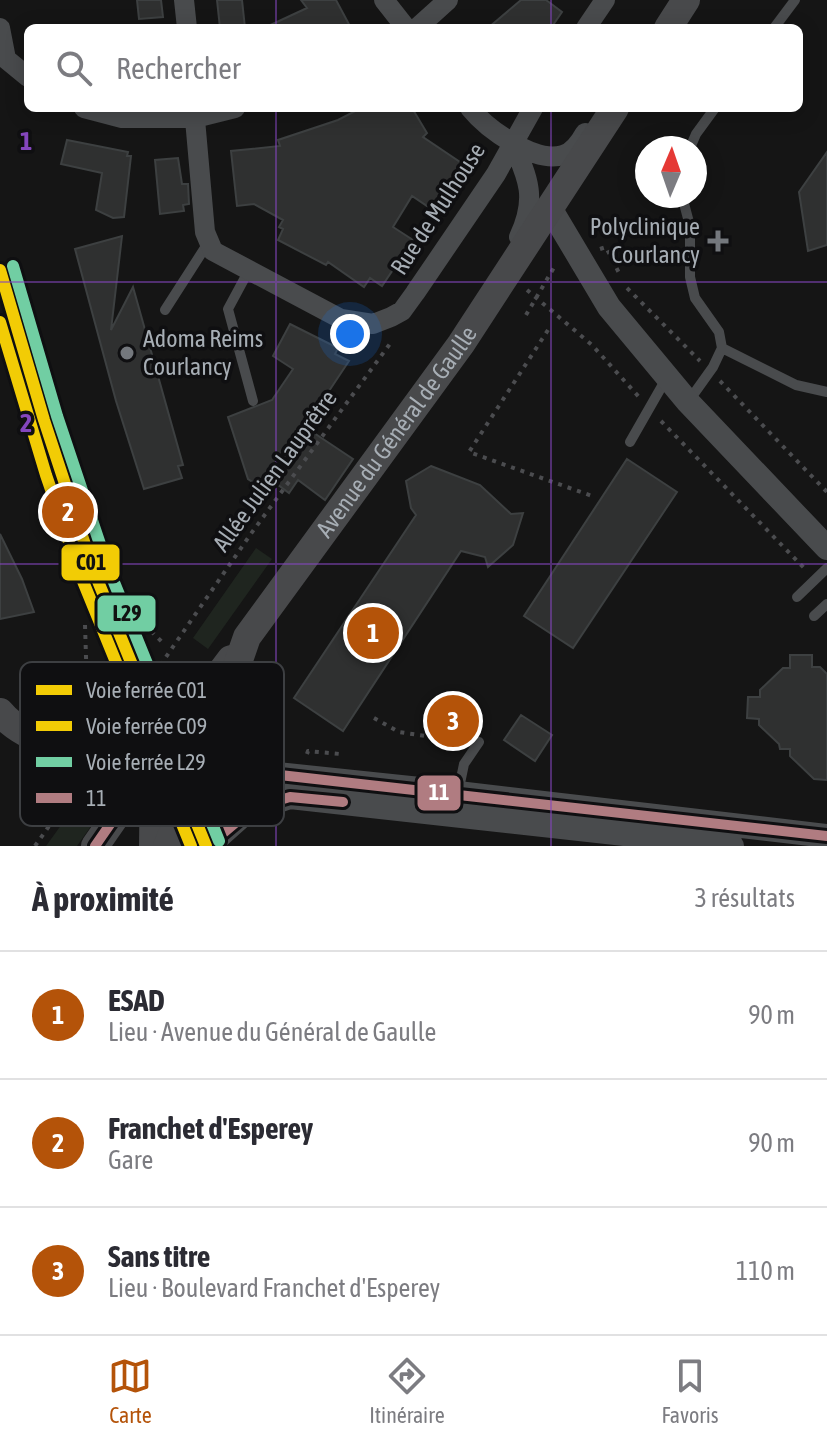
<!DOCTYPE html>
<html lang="fr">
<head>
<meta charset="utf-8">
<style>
	body { margin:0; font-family:"Asap Condensed",sans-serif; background:#f7f7f7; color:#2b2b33 }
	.compass { position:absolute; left:635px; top:136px; width:72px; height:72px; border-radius:50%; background:#fff; box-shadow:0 4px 20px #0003; rotate:2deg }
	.you { position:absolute; left:350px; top:334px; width:28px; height:28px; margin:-20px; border:6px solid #fff; border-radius:50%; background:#1a73e8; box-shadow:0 0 0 12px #1a73e833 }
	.badge { display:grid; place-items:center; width:52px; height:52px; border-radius:50%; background:#b45309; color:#fff; font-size:26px; font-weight:700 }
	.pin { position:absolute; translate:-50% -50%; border:4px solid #fff; box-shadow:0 2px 8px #0006 }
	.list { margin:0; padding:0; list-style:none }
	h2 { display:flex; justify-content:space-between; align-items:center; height:104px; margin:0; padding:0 32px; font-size:34px }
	h2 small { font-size:26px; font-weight:400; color:#7c7c81 }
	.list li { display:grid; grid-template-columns:52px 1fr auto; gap:24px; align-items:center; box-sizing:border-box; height:128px; padding:0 32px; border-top:2px solid #e1e1e2 }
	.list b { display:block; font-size:30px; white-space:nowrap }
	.list p { margin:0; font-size:26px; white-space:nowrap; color:#7c7c81 }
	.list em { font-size:26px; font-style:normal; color:#7c7c81 }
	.icon { flex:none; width:44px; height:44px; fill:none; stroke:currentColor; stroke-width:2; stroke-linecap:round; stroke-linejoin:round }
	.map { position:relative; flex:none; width:827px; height:846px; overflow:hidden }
	.search { position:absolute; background:#fff; box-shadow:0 4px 20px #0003; left:24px; right:24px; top:24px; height:88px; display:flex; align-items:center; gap:20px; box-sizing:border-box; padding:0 28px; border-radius:12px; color:#7c7c81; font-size:30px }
	.sheet { height:488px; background:#fff }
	nav { display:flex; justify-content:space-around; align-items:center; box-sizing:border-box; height:112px; border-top:2px solid #e1e1e2; background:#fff; font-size:22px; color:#7c7c81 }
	nav a { display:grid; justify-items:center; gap:4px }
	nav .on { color:#b45309 }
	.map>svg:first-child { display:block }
</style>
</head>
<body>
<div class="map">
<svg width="827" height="846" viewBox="0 0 827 846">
	<rect width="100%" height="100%" fill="#151515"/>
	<path fill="#1f251f" d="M256 548 272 559 208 649 193 638Z
		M209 781H243V804L193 846H178Z
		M88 788 108 802 77 846H46Z"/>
	<path fill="#2f3030" stroke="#3d4041" stroke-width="2" d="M137 0H161L163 17 139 19Z
		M217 0H242L245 28H220Z
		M301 0H336L351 28H264L307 8Z
		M521 0H546L562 12 551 28H488Z
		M361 108H412L427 133 423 137 463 164 433 210 412 196 393 227 413 240 382 286 370 278 364 287 328 262 326 265 278 240 283 229 279 227 283 220 254 204 237 206 231 151 280 146 278 140 338 120Z
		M67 140 128 152 127 156H131L124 217 113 218 96 210 102 173 61 164Z
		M827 152V245L808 251 799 192Z
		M178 158 182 184H188L189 204 183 205 184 211 160 214 155 160Z
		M122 236 111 330 133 287 183 465 178 466 182 478 144 489 116 401 75 249Z
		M290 324 338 348 335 354 349 361 305 427 353 459 325 500 298 480 289 493 270 479 263 489 248 479 228 417 272 400 293 369 273 356Z
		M627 459 677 492 573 648 524 616Z
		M431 466 480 485 511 514 523 513 513 545 488 567 485 557 461 551 343 731 294 698 416 515 411 508 406 481Z
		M0 534 22 579 34 612 0 619Z
		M790 655H812V667H820L827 674V780L814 779 790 756V749H780L779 744 759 725V719L747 718 748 697H760V690L783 668H790Z
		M521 715 552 735 535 761 504 740Z"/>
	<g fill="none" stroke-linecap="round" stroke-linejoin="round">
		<path stroke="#4b4c4f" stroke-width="4" stroke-dasharray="4 6" stroke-linecap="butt" d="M600 249 606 247 621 277
			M627 288 700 361
			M527 290 592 345 639 397
			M526 315 556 264
			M548 330 469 452 592 496
			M720 381 827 492
			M661 421 806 570
			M123 603 165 645
			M85 625 87 689
			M154 676 176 691
			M374 718 399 732 459 741
			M115 731 250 535 392 341
			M307 754 308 751 340 754
			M35 846 83 778"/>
		<path stroke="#494b4d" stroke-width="10" d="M774 28 795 0
			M690 148 696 134 715 108
			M682 196 690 226V277L695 298 719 332 722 348 713 367 688 402
			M249 270 228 309 253 401
			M165 310 208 243
			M722 348 796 385 827 392
			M630 442 666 379
			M797 597 827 568
			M814 616 827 604
			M458 793 464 764 479 742"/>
		<path stroke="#494b4d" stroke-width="20" d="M184 0 187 28
			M384 0 406 28
			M0 28 6 59 28 77
			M417 28 448 0
			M586 28 605 0
			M84 108 122 118H195L235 108
			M194 108 205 232 213 251 341 319 373 324 391 317 402 311 415 293 496 174 533 108
			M470 108C487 129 535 164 563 155 573 152 580 142 585 133
			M512 142C529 179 537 199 519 237"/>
		<path stroke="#494b4d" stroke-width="24" d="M550 208 609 307 688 402 827 548
			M154 761 458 793 827 836
			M208 846 246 812 290 797 732 846"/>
		<g stroke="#48494b" stroke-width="28">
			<path d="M668 28 686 0"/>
			<path d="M0 712C32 751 107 756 154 761"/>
			<path d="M95 846 154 761 231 659"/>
			<path d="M153 846 154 761"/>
			<path id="s1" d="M167 846 202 766 247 637 461 344 615 108"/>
		</g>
		<g stroke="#0f0f11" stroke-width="16">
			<path id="bus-1" d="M95 846 154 761 827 836
				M208 846 253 808 290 797 343 802"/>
		</g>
		<use href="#bus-1" stroke="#b07c81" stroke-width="10"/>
		<g stroke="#0f0f11" stroke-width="18">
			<path id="rail-1" d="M0 270 44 420 93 569 206 846"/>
		</g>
		<g stroke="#0f0f11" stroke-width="18">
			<path id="rail-2" d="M0 322 46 475 80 574 191 846"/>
		</g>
		<g stroke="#0f0f11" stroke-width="18">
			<path id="rail-3" d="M13 266 57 416 107 565 219 841"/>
		</g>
		<use href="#rail-1" stroke="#f2cc05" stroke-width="12"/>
		<use href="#rail-2" stroke="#f2cc05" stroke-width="12"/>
		<use href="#rail-3" stroke="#71cea3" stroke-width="12"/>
	</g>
	<path fill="none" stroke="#8446bd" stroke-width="2" stroke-opacity="0.55" d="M276 0V28M551 0V28M276 108V846M551 108V846M0 282H827M0 564H827"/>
	<g fill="#74787d" stroke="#0f0f11" stroke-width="3">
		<path d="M714 229h8v8h8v8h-8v8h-8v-8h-8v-8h8z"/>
		<circle cx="127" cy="353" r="8"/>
	</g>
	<g text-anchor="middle" stroke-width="7" stroke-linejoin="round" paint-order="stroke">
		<g font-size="24" fill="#a7aeb5" stroke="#0f0f11">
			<text transform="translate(438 209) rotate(-57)" y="8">Rue de Mulhouse</text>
			<text dy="8" stroke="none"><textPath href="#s1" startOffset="478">Avenue du Général de Gaulle</textPath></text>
			<text transform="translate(275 471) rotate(-54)" y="8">Allée Julien Lauprêtre</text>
		</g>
		<g font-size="24" fill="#a7aeb5" stroke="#0f0f11" text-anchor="end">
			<text x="700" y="235">Polyclinique<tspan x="700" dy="28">Courlancy</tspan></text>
			<text x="143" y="347" text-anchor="start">Adoma Reims<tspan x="143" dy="28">Courlancy</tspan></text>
		</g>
	</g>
	<rect x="20" y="662" width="264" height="164" rx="12" fill="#0f0f11" stroke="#3d3f42" stroke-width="2"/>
	<rect x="36" y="685" width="36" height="10" fill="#f2cc05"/>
	<rect x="36" y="721" width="36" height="10" fill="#f2cc05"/>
	<rect x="36" y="757" width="36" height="10" fill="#71cea3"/>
	<rect x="36" y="793" width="36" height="10" fill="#b07c81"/>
	<g font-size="22" fill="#a7aeb5">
		<text x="86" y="698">Voie ferrée C01</text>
		<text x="86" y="734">Voie ferrée C09</text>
		<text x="86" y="770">Voie ferrée L29</text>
		<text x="86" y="806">11</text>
	</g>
	<g font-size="26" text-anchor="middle" font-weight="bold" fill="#8446bd" stroke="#0f0f11" stroke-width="7" stroke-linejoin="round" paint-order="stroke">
		<text x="26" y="150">1</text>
		<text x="26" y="432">2</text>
	</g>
	<g stroke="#0f0f11" stroke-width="3">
		<rect x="60" y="543" width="61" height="39" rx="8" fill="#f2cc05"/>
		<rect x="96" y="594" width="61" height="39" rx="8" fill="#71cea3"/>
		<rect x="416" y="774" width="46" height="38" rx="8" fill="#b07c81"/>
	</g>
	<g font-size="22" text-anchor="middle" font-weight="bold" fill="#fff">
		<text x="439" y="800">11</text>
	</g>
	<g font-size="22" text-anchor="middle" font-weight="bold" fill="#111">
		<text x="91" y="570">C01</text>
		<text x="127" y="621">L29</text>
	</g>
</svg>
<svg class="compass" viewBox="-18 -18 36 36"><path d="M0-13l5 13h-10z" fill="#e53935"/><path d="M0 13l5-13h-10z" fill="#7c7c81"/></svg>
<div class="you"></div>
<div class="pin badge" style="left:373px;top:633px">1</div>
<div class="pin badge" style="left:68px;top:512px">2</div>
<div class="pin badge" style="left:453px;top:721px">3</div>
<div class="search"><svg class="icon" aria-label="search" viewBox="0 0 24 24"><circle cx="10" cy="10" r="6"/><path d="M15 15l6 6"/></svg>Rechercher</div>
</div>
<section class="sheet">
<h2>À proximité<small>3 résultats</small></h2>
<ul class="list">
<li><span class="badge">1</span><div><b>ESAD</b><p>Lieu · Avenue du Général de Gaulle</p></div><em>90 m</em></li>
<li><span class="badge">2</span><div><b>Franchet d'Esperey</b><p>Gare</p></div><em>90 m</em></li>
<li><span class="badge">3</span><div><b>Sans titre</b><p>Lieu · Boulevard Franchet d'Esperey</p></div><em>110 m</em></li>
</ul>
</section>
<nav>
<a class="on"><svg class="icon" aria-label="map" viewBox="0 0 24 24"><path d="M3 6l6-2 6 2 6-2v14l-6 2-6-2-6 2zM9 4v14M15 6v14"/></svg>Carte</a>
<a><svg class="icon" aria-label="directions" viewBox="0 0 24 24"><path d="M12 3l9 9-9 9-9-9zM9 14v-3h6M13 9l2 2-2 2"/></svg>Itinéraire</a>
<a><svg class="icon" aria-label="saved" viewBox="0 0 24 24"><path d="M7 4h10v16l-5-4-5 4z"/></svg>Favoris</a>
</nav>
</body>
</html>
